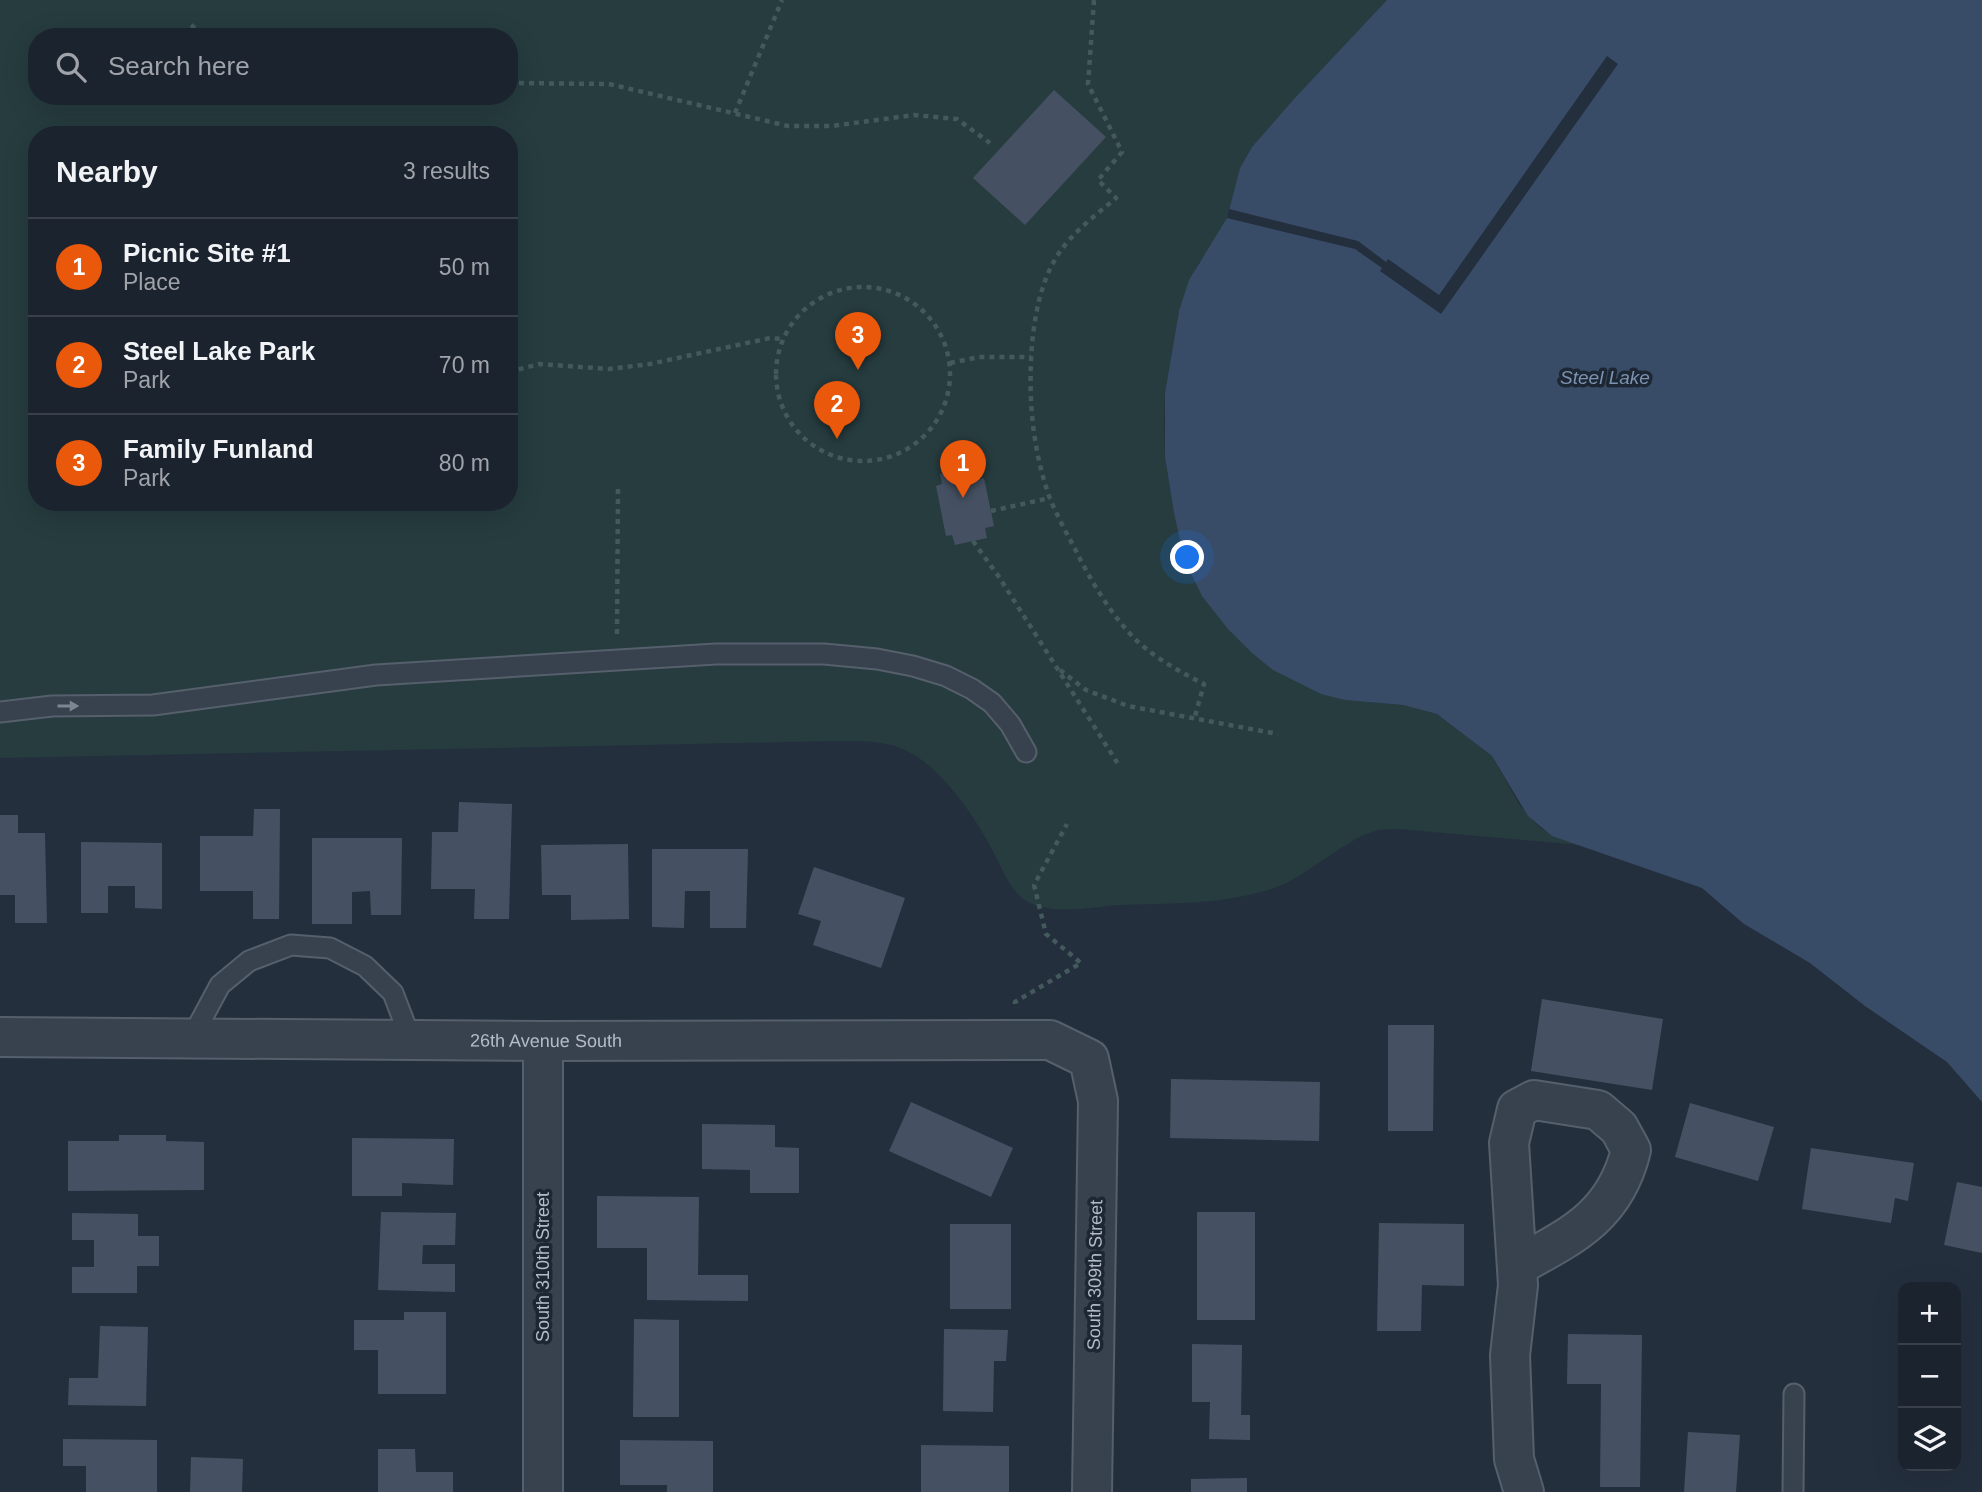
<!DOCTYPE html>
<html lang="en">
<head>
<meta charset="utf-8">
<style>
	body { margin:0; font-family:Arial,sans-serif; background:#282f3a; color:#f1f3f6 }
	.controls { position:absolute; right:21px; bottom:21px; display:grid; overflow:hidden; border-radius:14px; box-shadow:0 7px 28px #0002 }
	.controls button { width:63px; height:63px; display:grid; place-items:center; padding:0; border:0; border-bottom:2px solid #39404a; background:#1b232e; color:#f1f3f6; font:35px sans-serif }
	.you { position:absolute; left:1188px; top:558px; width:24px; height:24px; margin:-18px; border:5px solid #fff; border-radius:50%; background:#1a73e8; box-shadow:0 0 0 10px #1a73e833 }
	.badge { display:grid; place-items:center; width:46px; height:46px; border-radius:50%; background:#ea580c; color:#fff; font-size:23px; font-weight:700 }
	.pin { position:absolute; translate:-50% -58px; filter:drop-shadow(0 2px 4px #0008) }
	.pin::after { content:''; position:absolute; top:37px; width:24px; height:21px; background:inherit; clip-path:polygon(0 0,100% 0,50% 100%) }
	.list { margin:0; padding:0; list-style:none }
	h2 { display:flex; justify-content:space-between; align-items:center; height:91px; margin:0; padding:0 28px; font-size:30px }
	h2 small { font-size:23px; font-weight:400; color:#a0a4aa }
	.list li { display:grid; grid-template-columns:46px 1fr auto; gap:21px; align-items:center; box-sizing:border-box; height:98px; padding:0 28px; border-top:2px solid #39404a }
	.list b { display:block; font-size:26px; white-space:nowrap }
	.list p { margin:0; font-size:23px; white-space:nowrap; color:#a0a4aa }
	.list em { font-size:23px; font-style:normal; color:#a0a4aa }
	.icon { flex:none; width:38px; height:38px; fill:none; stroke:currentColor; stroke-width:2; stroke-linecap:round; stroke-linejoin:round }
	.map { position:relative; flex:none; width:1982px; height:1492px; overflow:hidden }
	.search { position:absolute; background:#1b232e; box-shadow:0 7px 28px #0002; left:28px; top:28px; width:490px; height:77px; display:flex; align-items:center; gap:18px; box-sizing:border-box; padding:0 24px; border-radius:28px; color:#a0a4aa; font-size:26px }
	.panel { position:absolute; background:#1b232e; box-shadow:0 7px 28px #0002; left:28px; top:126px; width:490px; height:385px; border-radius:28px }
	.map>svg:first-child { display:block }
</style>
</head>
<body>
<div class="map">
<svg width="1982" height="1492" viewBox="0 0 1982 1492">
	<rect width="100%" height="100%" fill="#242f3e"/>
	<path fill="#263c3f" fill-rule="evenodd" d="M0 0H1387L1252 147 1240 168 1227 218 1211 247 1198 264 1179 311 1165 393 1164 422 1165 457 1174 513 1228 629 1273 670 1345 700 1403 705 1437 714 1492 756 1519 804 1538 826 1553 836 1581 845 1399 829C1393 829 1385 829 1378 830 1346 838 1311 874 1277 887 1227 905 1171 903 1119 905 1091 907 1056 915 1030 903 1013 895 1004 873 996 857 978 821 945 771 909 752 888 740 860 741 836 741L0 758ZM37 37H509V96H37ZM37 135H509V502H37Z"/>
	<path fill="#394c67" d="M1387 0H1982V1102L1947 1062 1865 1006 1810 963 1744 924 1702 888 1552 836 1528 816 1492 756 1437 714 1403 705 1345 700 1321 694 1273 670 1252 653 1228 629 1202 596 1185 561 1174 513 1165 457V393L1179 311 1189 280 1227 218 1240 168 1252 147 1294 99Z"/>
	<path fill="#242f3e" d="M1607 56 1618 64 1441 314 1380 271 1382 268 1355 249 1227 218 1229 209 1358 241 1386 262 1388 259 1439 295Z"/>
	<path fill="#455162" d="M1054 90 1106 137 1025 225 973 178Z
		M974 467 977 480 984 478 994 526 985 528 987 538 955 545 952 535 946 536 936 486 942 484 940 474Z
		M459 802 512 804 509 919H474L475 889H431L432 832H458Z
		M254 809H280L279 919H253V891H200V836H253Z
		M0 815H18V833H45L47 923H15V895H0Z
		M312 838H402L401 915H371L370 891 352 892V924H312Z
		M81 842 162 843V909L135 908V886H108V913H81Z
		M628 844 629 919 571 920V895H542L541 845Z
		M652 849H748L746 928H710V891H685L684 928 652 927Z
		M814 867 905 898 881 968 813 945 821 921 798 914Z
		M1542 999 1663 1019 1652 1090 1531 1071Z
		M1388 1025H1434L1433 1131H1388Z
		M1171 1079 1320 1082 1319 1141 1170 1138Z
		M911 1102 1013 1148 991 1197 889 1151Z
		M1690 1103 1774 1127 1758 1181 1675 1157Z
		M702 1124 775 1125V1147L799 1148V1193H750V1170L702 1169Z
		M119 1135H166V1141L204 1142V1190L68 1191V1141H119Z
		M352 1138 454 1139 453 1185 402 1183V1196H352Z
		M1811 1148 1914 1163 1908 1201 1895 1198 1891 1223 1802 1209Z
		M1957 1182 1982 1187V1253L1944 1245Z
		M597 1196 699 1197 698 1275H748V1301L647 1300V1248H597Z
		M381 1212 456 1213 455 1245H423L422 1264H455V1292L378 1290Z
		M1197 1212H1255V1320H1197Z
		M72 1213 138 1214V1236H159V1266H137V1293H72V1267H94V1240H72Z
		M1379 1223 1464 1224V1286L1422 1285 1421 1331H1377Z
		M950 1224H1011V1309H950Z
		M404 1312H446V1394H378V1350H354V1320H404Z
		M634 1319 679 1320V1417H633Z
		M100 1326 148 1327 146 1406 68 1405 69 1378H98Z
		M944 1329 1008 1330 1006 1361H994L993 1412 943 1411Z
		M1568 1334 1642 1335 1640 1487H1600L1601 1384H1567Z
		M1192 1344 1242 1345 1241 1415H1250V1440L1209 1439 1210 1402H1192Z
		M1688 1432 1740 1435 1736 1492H1684Z
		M63 1439 157 1440V1492H86V1466H63Z
		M620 1440 713 1441V1492H667V1485H620Z
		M921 1445 1009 1446V1492H921Z
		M378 1449H415L416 1472H453V1492H378Z
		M191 1457 243 1459 242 1492H190Z
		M1247 1478V1492H1191V1479Z"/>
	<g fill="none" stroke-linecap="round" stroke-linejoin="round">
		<g stroke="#565f6c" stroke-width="23">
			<path id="service" d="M0 712 52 706 153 705 376 675 716 654H824L877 659 913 666 946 676 972 689 992 703 1010 724 1026 752
				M191 1039 220 985 249 961 291 945 330 948 365 966 393 993 411 1040
				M1793 1492 1794 1394"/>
		</g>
		<g stroke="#565f6c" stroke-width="42">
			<g id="minor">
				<path id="s1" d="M0 1037 543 1041 1050 1040 1089 1059 1098 1101 1092 1492"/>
				<path d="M1517 1266C1572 1236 1615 1216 1631 1150L1619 1128 1598 1110 1534 1100 1517 1109 1509 1143 1518 1285 1510 1355 1514 1459 1524 1492"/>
				<path d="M543 1492V1041"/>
			</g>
		</g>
		<path stroke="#44595c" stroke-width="4.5" stroke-dasharray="5 5" stroke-linecap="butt" d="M1094 0 1088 84 1122 152 1098 180 1116 198C1096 215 1073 232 1059 253 1041 280 1035 314 1032 344 1028 396 1032 447 1049 496 1056 514 1066 532 1075 549 1091 581 1111 615 1137 641 1157 659 1180 672 1204 684L1194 720
			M191 25 207 37
			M509 83 609 84 788 126H832L914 115 957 119 990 143
			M735 113 782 0
			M776 374a87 87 0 1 1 174 0a87 87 0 1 1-174 0Z
			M950 363 979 357H1031
			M509 372 539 364 609 369 650 364 770 338 782 339
			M991 511 1050 498
			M973 541 999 577 1120 767
			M617 634 618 485
			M1060 670 1086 690 1128 706 1278 734
			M1015 1004V1002L1081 963 1046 934 1034 885 1067 824"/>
		<use href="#service" stroke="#38414e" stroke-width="19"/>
		<use href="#minor" stroke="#38414e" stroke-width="38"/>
	</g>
	<defs><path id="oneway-solid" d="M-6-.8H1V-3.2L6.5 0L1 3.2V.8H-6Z" transform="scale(1.75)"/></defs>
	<use fill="#7c8592" href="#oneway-solid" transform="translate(68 706)"/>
	<g text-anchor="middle" stroke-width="7" stroke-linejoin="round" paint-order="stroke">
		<g font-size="18" fill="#b4bcc9" stroke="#1d2633">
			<text dy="6" stroke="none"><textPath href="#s1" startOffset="546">26th Avenue South</textPath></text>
			<text transform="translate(543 1267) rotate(-90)" y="6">South 310th Street</text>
			<text transform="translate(1095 1275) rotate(-89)" y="6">South 309th Street</text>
		</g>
		<g font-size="19" font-style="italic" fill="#7c92b1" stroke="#1d2633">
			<text x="1605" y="384">Steel Lake</text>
		</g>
	</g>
</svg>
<div class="controls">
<button>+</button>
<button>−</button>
<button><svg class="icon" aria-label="layers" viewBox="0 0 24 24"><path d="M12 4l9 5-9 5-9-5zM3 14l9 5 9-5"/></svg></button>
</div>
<div class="you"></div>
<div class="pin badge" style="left:963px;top:498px">1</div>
<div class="pin badge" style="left:837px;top:439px">2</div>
<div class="pin badge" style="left:858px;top:370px">3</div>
<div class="search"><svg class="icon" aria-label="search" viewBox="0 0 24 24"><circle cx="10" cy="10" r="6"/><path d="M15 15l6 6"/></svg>Search here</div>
<section class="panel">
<h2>Nearby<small>3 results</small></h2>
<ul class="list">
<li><span class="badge">1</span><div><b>Picnic Site #1</b><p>Place</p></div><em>50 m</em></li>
<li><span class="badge">2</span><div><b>Steel Lake Park</b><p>Park</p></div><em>70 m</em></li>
<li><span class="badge">3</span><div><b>Family Funland</b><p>Park</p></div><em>80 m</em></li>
</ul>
</section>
</div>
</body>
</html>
